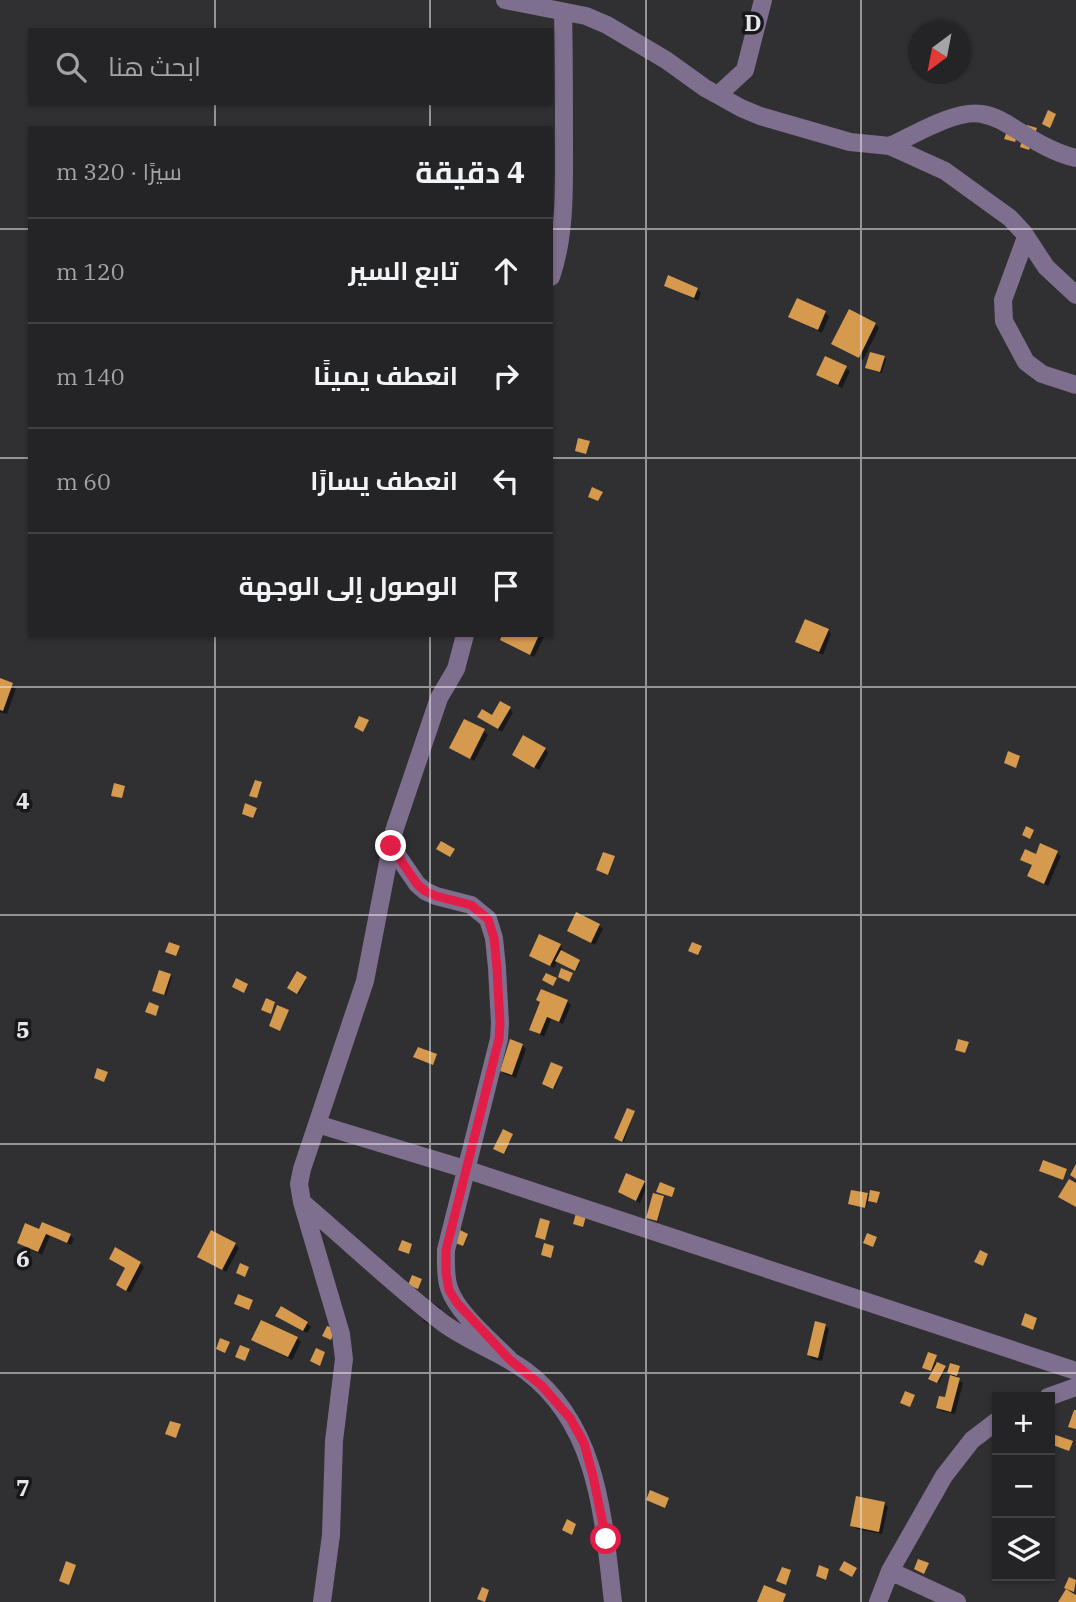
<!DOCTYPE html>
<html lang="ar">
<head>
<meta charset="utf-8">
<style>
	body { margin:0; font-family:"IBM Plex Serif",Cairo,serif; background:#302f32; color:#f1f3f6; direction:rtl }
	.controls { position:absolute; right:21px; bottom:21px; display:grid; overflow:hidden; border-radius:0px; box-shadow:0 2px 5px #0004 }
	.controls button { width:63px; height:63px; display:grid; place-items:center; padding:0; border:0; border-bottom:2px solid #414043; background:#242326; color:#f1f3f6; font:35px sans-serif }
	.compass { position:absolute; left:908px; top:21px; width:63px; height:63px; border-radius:50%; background:#242326; box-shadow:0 2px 5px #0004; rotate:212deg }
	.stop { position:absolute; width:21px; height:21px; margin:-16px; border:5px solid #e11d48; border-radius:50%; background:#fff }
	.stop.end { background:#e11d48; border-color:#fff; box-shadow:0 2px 7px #0008 }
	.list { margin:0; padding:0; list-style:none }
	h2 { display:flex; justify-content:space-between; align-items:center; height:91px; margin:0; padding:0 28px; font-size:30px }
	h2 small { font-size:23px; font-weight:400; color:#a3a4a7 }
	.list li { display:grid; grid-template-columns:46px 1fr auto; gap:21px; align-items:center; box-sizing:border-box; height:105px; padding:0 28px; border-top:2px solid #414043 }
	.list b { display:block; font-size:26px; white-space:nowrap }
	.list em { font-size:23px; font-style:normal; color:#a3a4a7 }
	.icon { flex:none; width:38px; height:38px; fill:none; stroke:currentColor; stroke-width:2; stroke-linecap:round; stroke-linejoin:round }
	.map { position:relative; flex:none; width:1076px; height:1602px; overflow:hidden; direction:ltr }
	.search { position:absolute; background:#242326; box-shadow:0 2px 5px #0004; left:28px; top:28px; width:525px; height:77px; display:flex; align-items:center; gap:18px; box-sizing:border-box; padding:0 24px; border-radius:0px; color:#a3a4a7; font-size:26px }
	.panel { position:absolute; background:#242326; box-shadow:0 2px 5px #0004; left:28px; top:126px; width:525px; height:511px; border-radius:0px; direction:rtl }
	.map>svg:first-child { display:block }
</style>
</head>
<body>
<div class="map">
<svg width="1076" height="1602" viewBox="0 0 1076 1602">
	<rect width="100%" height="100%" fill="#302f32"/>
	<path fill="#0007" d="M666 285 697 289 701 293 698 301Z
		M825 313 829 316 822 333 791 317Z
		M875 324 879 328 863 360 833 344Z
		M871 354 886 359 882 373 868 369Z
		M826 358 850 371 842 388 818 375Z
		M828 630 831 634 823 655 797 642Z
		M504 635H542L544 637 534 657 506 643 502 639Z
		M0 680 16 688 7 714 0 712Z
		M510 709 513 712 502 732 480 717H492Z
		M484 731 488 735 474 761 451 747Z
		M545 749 548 753 539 770 515 755Z
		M1057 853 1061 856 1048 886 1029 876 1033 866 1022 859Z
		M614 858 609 875 599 871Z
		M599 925 603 929 595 945 570 931Z
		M560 946 563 950 562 953 580 963 576 971 557 961 554 968 531 955Z
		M160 972 172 977 166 995 156 991Z
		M306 979 299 994 291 989Z
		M567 1001 571 1005 563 1024 551 1019 544 1037 531 1029 542 1003Z
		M522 1045 526 1049 516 1078 505 1074 501 1071Z
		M562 1069 555 1089 546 1085Z
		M634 1112 624 1142 617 1139Z
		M512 1136 505 1154 497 1150Z
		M644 1182 647 1186 640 1203 620 1192Z
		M852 1192 871 1195 879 1193 878 1203 868 1201 866 1208 851 1205Z
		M663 1198 658 1222 650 1219 648 1218Z
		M40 1231 70 1235 74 1239 71 1245 50 1236 42 1255 19 1243Z
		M235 1244 239 1248 226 1272 200 1257Z
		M111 1258 140 1263 144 1267 130 1293 118 1285 127 1269Z
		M431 1302 441 1308 438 1316 444 1332 423 1321Z
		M281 1319 307 1323 311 1327 307 1333Z
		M825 1325 829 1329 822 1361 812 1359 808 1355Z
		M297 1338 301 1342 292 1360 253 1340Z
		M936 1357 935 1363 946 1368 939 1383 932 1380 934 1372 926 1369Z
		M959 1368 957 1379 963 1383 955 1414 941 1411 938 1407 946 1400 952 1374Z
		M884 1504 888 1507 882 1534 856 1529 852 1525Z
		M75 1566 70 1585 62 1582Z"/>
	<path fill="#d59a4e" d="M1048 110 1056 114 1050 128 1042 124Z
		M1027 125 1037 128 1029 150 1020 147Z
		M1009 126 1020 129 1015 142 1004 139Z
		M668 275 698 288 694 298 664 286Z
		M797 298 826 311 818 330 788 317Z
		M849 309 876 323 859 358 831 344Z
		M870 352 885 356 880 372 865 368Z
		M825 356 847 366 838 385 816 375Z
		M578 438 590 441 586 454 575 451Z
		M592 487 603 492 598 501 588 497Z
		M805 619 829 629 819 652 795 642Z
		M502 635H539L530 655 500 640Z
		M0 678 13 683 3 711 0 710Z
		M500 701 511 707 498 729 477 717 482 709 492 715Z
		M359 716 369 720 363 732 354 727Z
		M464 719 485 729 470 759 449 748Z
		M523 735 546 748 534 768 512 755Z
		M1008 751 1020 756 1016 768 1004 763Z
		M255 780 262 782 257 798 249 796Z
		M114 783 125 786 122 798 111 796Z
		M245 803 257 808 253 818 242 814Z
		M1026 826 1034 830 1030 839 1022 835Z
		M441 841 455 849 450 857 436 849Z
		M1040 843 1058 851 1044 884 1027 876 1032 865 1020 860 1025 849 1036 854Z
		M603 852 615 856 608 875 596 870Z
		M576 912 600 924 591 943 567 931Z
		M539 934 561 944 550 966 529 956Z
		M169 942 180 946 176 956 165 952Z
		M692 942 702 946 698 955 688 951Z
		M561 950 580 960 575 971 555 961Z
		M561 968 573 973 569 982 558 977Z
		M159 970 171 974 164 995 152 991Z
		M297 971 307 977 297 994 287 988Z
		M546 973 557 978 553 986 542 980Z
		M236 978 248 984 244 993 232 987Z
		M541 989 568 1000 559 1022 547 1017 540 1034 529 1030 540 1002 536 1000Z
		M266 998 275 1002 271 1014 261 1010Z
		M149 1002 159 1006 156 1016 145 1012Z
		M277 1005 289 1010 280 1031 269 1026Z
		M510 1039 523 1044 512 1075 500 1071Z
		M958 1039 969 1042 965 1053 955 1050Z
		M418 1047 437 1054 433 1065 413 1057Z
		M551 1062 563 1067 553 1089 542 1084Z
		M97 1068 108 1072 104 1082 94 1078Z
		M627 1108 635 1111 622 1142 614 1138Z
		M503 1129 513 1134 504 1154 493 1149Z
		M1043 1160 1067 1169 1063 1180 1039 1171Z
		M1076 1164V1179L1070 1175Z
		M626 1173 645 1181 636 1201 618 1192Z
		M1069 1179 1076 1183V1207L1058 1197Z
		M660 1182 675 1188 672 1197 656 1192Z
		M851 1190 868 1193 865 1208 848 1204Z
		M870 1190 880 1192 877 1203 868 1201Z
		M653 1193 664 1196 657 1221 646 1218Z
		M576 1213 586 1216 583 1227 573 1224Z
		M540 1218 550 1221 545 1240 535 1237Z
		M42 1222 71 1234 67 1243 46 1234 38 1252 17 1243 25 1223 39 1229Z
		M458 1229 468 1234 463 1246 453 1242Z
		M211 1230 236 1243 222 1270 197 1257Z
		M867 1233 877 1237 873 1247 863 1243Z
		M402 1240 412 1244 409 1254 398 1250Z
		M544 1243 554 1246 551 1258 541 1255Z
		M115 1247 141 1262 126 1291 116 1285 125 1268 109 1259Z
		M980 1250 988 1254 983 1266 974 1262Z
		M240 1263 249 1267 245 1277 236 1273Z
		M412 1275 422 1279 418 1289 408 1285Z
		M238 1294 253 1300 249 1310 234 1304Z
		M281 1306 308 1322 303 1331 275 1316Z
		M1025 1313 1037 1318 1033 1330 1021 1325Z
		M261 1320 298 1337 288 1357 251 1340Z
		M815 1321 826 1324 818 1358 807 1355Z
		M327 1326 335 1329 331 1340 322 1336Z
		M220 1338 230 1342 225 1353 216 1349Z
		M240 1345 250 1349 245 1361 235 1357Z
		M316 1348 325 1352 320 1366 310 1361Z
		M928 1352 937 1355 931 1371 922 1368Z
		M937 1362 946 1366 937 1383 928 1379Z
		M950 1363 960 1366 957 1376 947 1373Z
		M950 1375 960 1378 951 1412 936 1408 939 1396 945 1397Z
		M905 1391 915 1395 910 1407 900 1403Z
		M1074 1410H1076V1429L1068 1427Z
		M170 1421 181 1424 176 1438 165 1434Z
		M1050 1433 1073 1441 1069 1451 1050 1444Z
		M650 1490 669 1498 665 1508 646 1500Z
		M856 1496 885 1502 879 1532 850 1526Z
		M567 1519 576 1524 572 1535 562 1530Z
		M918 1559 929 1563 924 1574 914 1569Z
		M66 1561 76 1565 69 1585 59 1581Z
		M844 1561 857 1568 852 1577 839 1570Z
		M819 1565 829 1569 826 1580 816 1576Z
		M782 1567 791 1570 786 1585 776 1581Z
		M1069 1577 1076 1580 1074 1592 1064 1588Z
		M764 1585 786 1594 783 1602H757Z
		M482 1587 489 1590 485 1602 477 1599Z
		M1066 1589 1074 1594 1072 1597 1074 1594 1076 1595V1602H1058Z"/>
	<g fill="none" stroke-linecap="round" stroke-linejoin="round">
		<path stroke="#7f6f8f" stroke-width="18" d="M505 0 586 16 607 25 666 60 705 88 741 108 760 116 850 142 890 146 945 171 1010 218 1023 232 1046 267 1076 295
			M718 95 745 70 763 0
			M890 146C914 135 956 109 982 114 995 116 1006 123 1017 130 1035 141 1054 153 1076 158
			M1026 237 1003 300 1004 321 1026 362 1042 374 1076 385
			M551 277C566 234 564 183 564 137 564 95 564 54 563 12
			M391 846 417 884 425 891 436 896 471 905 488 919 494 938 497 968 500 1023 499 1039 446 1250C446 1262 445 1276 449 1288 457 1313 492 1342 510 1360
			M317 1124 465 1169 1076 1371
			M302 1202C349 1242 394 1285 443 1323 469 1342 500 1352 526 1371 599 1426 603 1518 613 1602
			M1048 1397 1076 1387
			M890 1571 957 1602
			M322 1602 331 1535 334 1441 344 1359 341 1334 302 1202 299 1184 302 1169 365 981 394 831 439 698 456 669 465 635
			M878 1602 890 1571 944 1476 972 1440 997 1421"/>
	</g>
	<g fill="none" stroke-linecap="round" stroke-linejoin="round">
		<path stroke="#e11d48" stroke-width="9" d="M391 846 417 884 425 891 436 896 471 905 488 919 494 938 497 968 500 1023 499 1039 446 1250V1273L449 1290 457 1303 510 1360 542 1386 570 1418 584 1443 593 1476 606 1539"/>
	</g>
	<path fill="none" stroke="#e7e6e8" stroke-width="2" stroke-opacity="0.55" d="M215 0V30M430 0V30M646 0V1602M861 0V1602M215 103V128M430 103V128M0 229H30M551 229H1076M0 458H30M551 458H1076M215 635V1602M430 635V1602M0 687H1076M0 915H1076M0 1144H1076M0 1373H1076"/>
	<g font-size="23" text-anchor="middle" font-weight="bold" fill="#e7e6e8" stroke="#181719" stroke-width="7" stroke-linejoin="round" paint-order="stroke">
		<text x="753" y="31">D</text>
		<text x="23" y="809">4</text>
		<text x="23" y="1038">5</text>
		<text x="23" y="1267">6</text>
		<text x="23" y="1496">7</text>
	</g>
</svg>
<div class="controls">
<button>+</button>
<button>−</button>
<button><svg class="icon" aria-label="layers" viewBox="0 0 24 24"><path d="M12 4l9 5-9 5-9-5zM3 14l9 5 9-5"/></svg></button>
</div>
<svg class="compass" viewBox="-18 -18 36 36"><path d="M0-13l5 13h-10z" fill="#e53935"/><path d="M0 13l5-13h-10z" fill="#a3a4a7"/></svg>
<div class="stop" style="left:606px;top:1539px"></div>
<div class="stop end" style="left:391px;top:846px"></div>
<div class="search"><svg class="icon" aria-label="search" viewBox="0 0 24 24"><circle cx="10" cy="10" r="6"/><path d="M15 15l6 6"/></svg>ابحث هنا</div>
<section class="panel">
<h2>4 دقيقة<small>سيرًا · 320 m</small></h2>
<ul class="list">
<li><svg class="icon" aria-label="ahead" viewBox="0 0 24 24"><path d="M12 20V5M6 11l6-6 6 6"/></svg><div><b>تابع السير</b></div><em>120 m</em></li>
<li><svg class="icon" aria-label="right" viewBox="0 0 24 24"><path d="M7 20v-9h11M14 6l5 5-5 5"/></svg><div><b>انعطف يمينًا</b></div><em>140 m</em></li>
<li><svg class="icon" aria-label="left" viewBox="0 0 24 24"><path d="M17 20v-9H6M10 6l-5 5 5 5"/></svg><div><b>انعطف يسارًا</b></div><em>60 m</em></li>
<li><svg class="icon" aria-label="arrive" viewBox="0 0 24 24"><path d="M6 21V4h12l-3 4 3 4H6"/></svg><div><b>الوصول إلى الوجهة</b></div></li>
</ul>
</section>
</div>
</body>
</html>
